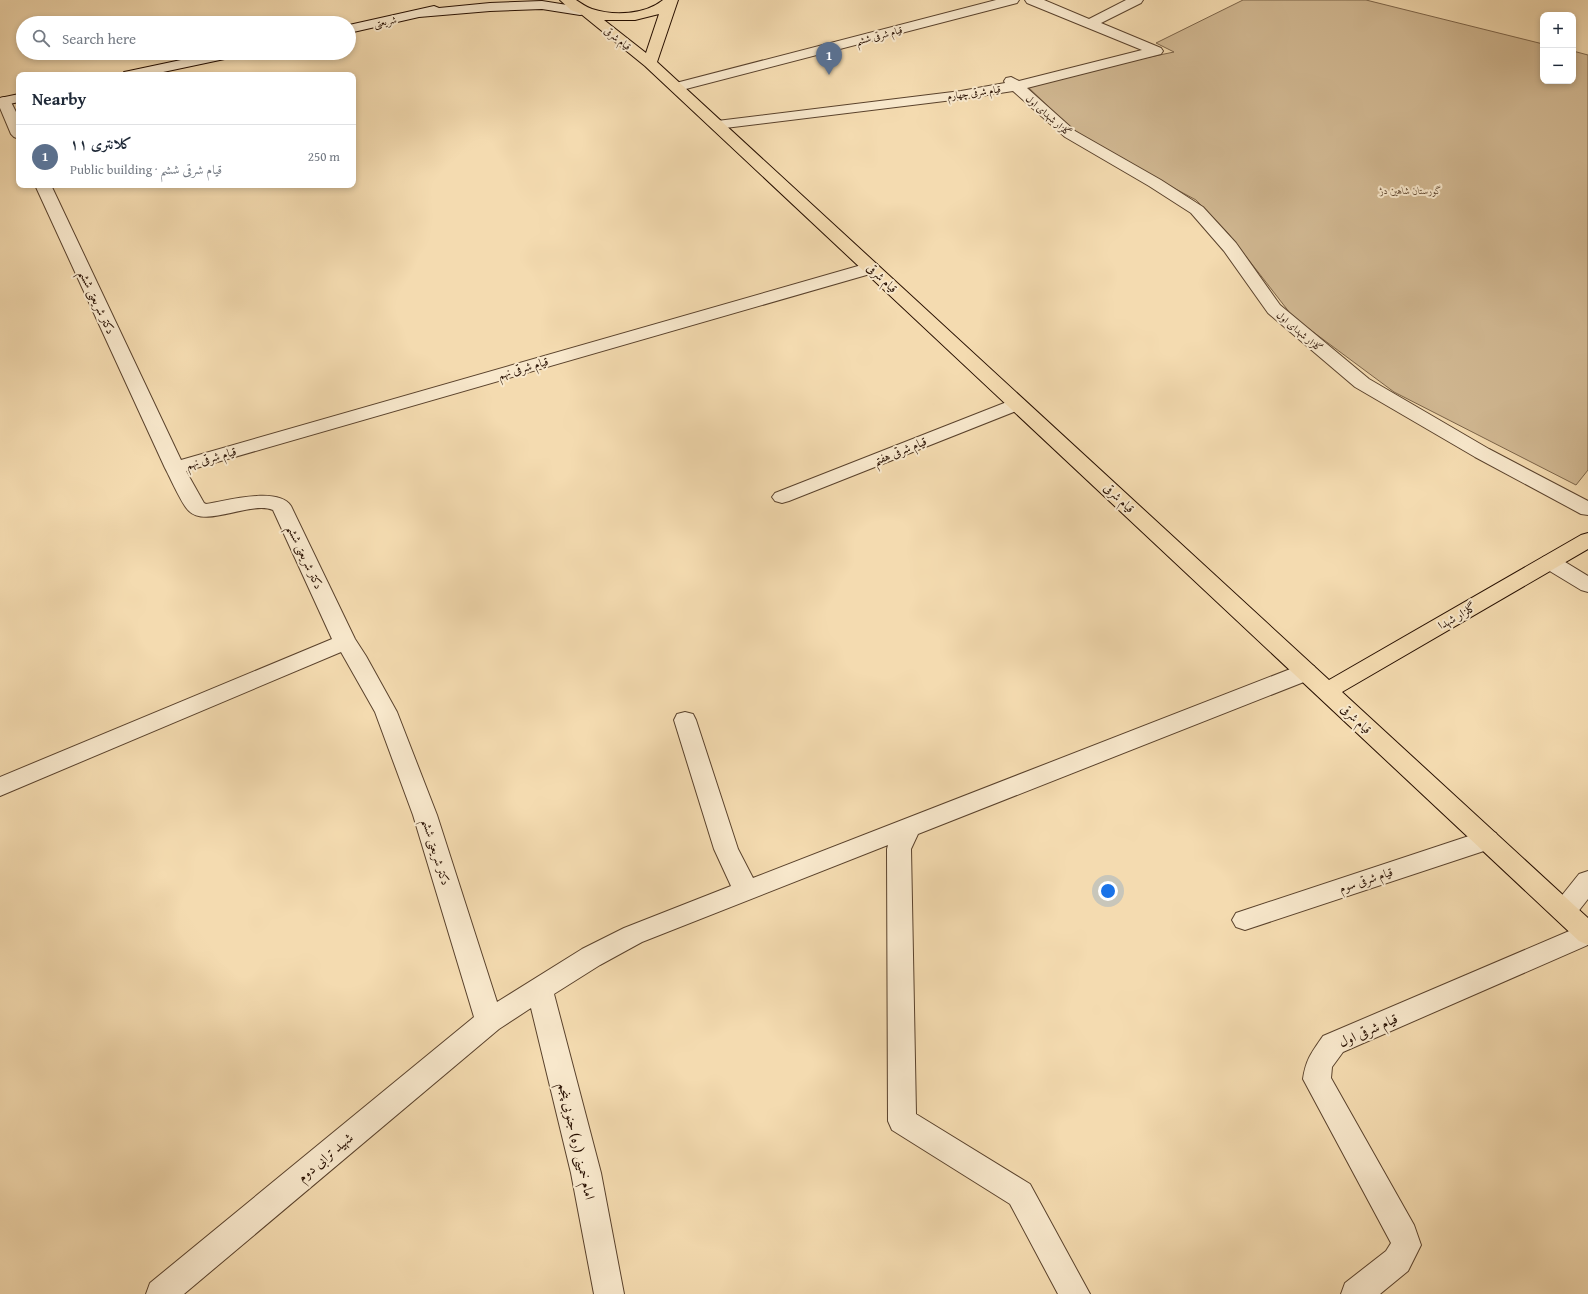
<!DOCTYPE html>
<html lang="en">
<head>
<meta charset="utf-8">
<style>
	body { margin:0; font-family:"Gentium Book Plus",Amiri,serif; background:#f6f6f7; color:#1f2937 }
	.controls { position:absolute; right:12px; top:12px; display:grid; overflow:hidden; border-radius:8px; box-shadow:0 2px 6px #0003 }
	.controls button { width:36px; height:36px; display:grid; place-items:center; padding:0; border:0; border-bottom:1px solid #e0e1e3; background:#fff; color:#1f2937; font:20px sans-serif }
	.you { position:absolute; left:1108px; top:891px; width:14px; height:14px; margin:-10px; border:3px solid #fff; border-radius:50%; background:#1a73e8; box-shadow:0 0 0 6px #1a73e833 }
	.badge { display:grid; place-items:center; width:26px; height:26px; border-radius:50%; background:#8f2418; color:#fff; font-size:13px; font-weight:700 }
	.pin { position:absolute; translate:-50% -33px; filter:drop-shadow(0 1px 2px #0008) }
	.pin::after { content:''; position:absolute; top:21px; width:14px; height:12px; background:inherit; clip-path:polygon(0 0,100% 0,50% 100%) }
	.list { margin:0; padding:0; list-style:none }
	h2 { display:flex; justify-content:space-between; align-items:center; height:52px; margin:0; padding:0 16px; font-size:17px }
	h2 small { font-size:13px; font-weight:400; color:#747a83 }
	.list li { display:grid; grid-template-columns:26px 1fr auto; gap:12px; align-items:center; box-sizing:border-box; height:64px; padding:0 16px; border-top:1px solid #e0e1e3 }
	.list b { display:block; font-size:15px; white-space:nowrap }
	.list p { margin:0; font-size:13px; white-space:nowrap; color:#747a83 }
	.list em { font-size:13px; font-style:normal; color:#747a83 }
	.icon { flex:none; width:22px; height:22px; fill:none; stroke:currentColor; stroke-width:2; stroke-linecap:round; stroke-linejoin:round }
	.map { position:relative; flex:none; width:1588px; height:1294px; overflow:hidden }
	.search { position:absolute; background:#fff; box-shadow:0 2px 6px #0003; left:16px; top:16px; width:340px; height:44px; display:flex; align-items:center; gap:10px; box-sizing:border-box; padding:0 14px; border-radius:22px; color:#747a83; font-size:15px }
	.panel { position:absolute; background:#fff; box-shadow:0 2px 6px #0003; left:16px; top:72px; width:340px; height:116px; border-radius:8px }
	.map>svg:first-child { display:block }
</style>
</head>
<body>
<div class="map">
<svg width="1588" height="1294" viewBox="0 0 1588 1294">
	<rect width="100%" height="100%" fill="#f4dbb0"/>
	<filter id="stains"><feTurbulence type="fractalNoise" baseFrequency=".005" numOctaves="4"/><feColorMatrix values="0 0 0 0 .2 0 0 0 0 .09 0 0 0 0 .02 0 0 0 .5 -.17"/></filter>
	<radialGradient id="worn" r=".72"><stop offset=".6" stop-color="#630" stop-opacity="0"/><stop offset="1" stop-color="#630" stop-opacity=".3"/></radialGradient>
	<path fill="#d1b892" stroke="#7c6449" d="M1243 0H1366L1543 44V81H1573V51L1588 55V470L1576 485 1394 392 1293 317 1227 232 1196 200 1094 145 1064 122 1024 83 1174 52 1156 43Z"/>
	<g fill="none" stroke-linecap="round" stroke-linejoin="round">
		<g stroke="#5a422c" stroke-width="2">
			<path id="minor" d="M996 0H1019L1017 3 682 90 677 91 672 90 670 87 672 84Z
				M1025 0H1044L1089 19 1126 0H1143L1141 3 1101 23 1161 48 1163 51 1161 54 1027 88 1075 131 1161 180 1203 207 1236 243 1280 305 1369 379 1489 449 1588 501V515L1581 514 1475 457 1355 387 1268 313 1224 251 1191 213 1149 186 1065 137 1013 91 961 99 717 129 712 128 710 125 712 122 717 121 961 91 1005 83 1004 81 1006 78 1011 77 1019 81 1142 50 1027 3Z
				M4 97 9 98 19 118V139L14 137 11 134 0 108V98Z
				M35 185H51L181 460 865 264 871 263 877 264 879 268 877 272 186 471 204 503 206 504C226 501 278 486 291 506L355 639 366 656 397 712 437 815 497 1002 582 949 624 928 731 886 714 849 674 720 677 714 685 712 693 714 696 720 738 849 753 878 1298 666 1306 664 1314 666 1317 672 1314 678 918 834 911 849 916 1114 1030 1184 1090 1294H1058L1010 1204 892 1130 888 1121 887 849 888 845 642 942 600 965 554 994 601 1173 624 1294H594L571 1173 531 1008 499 1029 184 1294H146L150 1283 474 1017 413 815 375 712 341 652 0 796V777L332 639 273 510C250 501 206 528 189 511 182 505 170 477 165 468Z
				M1017 398 1024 400 1026 404 1024 408 789 501 782 503 775 501 772 497 775 493Z
				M1550 555 1557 557 1588 576V592L1581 590 1543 567 1540 562 1543 557Z
				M1487 830 1496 833 1499 840 1496 847 1245 930 1236 927 1232 920 1236 913Z
				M1588 871V899L1573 918 1564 921 1555 918 1551 911 1555 904 1579 874Z
				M1588 923V945L1343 1052 1332 1067 1331 1078 1414 1225 1421 1245 1408 1271 1380 1294H1341L1345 1283 1386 1251 1391 1243 1303 1079C1306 1059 1312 1052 1323 1036Z"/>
		</g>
		<g stroke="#270f00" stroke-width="2">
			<path id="secondary" d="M542 1 580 7 585 8 587 11 585 14 580 15 542 9 490 11 419 17 349 33V25L434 6 439 8 490 3Z
				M214 53H241L239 56 234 57 149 75H122L124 72 129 71Z
				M19 94V102L0 106V98Z"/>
		</g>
		<g stroke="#270f00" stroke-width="2">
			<path id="primary" d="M560 0C565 0 572 0 576 0 581 3 586 7 592 9 613 16 645 15 663 0H678L657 62 1329 680 1581 535 1588 533V549L1342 692 1588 918V945L1579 941 645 66 581 14 571 10ZM659 14 646 53 604 20H635Z"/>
		</g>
		<use href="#minor" fill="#f8e8cc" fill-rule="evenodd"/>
		<use href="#secondary" fill="#f8e8cc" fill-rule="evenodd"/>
		<use href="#primary" fill="#f4dbb0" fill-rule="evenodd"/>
	</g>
	<g text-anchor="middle" stroke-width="4" stroke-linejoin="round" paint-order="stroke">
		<g font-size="10" fill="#270f00" stroke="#f8e8cc">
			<text transform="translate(385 21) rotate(-12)" y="4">شریعتی</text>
			<text transform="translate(879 35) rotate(-15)" y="4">قیام شرقی ششم</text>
			<text transform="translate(618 38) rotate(38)" y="4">قیام شرقی</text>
			<text transform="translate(974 92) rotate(-8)" y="4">قیام شرقی چهارم</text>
			<text transform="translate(1049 115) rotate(41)" y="4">گلزار شهدای اول</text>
			<text transform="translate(1300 331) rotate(40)" y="4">گلزار شهدای اول</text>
		</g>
		<g font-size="10" font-style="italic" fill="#624a33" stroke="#f8e8cc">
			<text x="1411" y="194">گورستان شاهین دژ</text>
		</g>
		<g font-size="12" fill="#270f00" stroke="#f8e8cc">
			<text transform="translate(882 278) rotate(43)" y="4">قیام شرقی</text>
			<text transform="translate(97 302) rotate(65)" y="4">دکتر شریعتی ششم</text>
			<text transform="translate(523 368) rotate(-16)" y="4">قیام شرقی نهم</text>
			<text transform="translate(900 451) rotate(-22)" y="4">قیام شرقی هفتم</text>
			<text transform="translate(211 458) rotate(-16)" y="4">قیام شرقی نهم</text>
			<text transform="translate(1119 498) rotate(43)" y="4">قیام شرقی</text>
			<text transform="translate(305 557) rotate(65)" y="4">دکتر شریعتی ششم</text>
			<text transform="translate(1457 616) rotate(-30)" y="4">گلزار شهدا</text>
			<text transform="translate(1356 719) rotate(43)" y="4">قیام شرقی</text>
			<text transform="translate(436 852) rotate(73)" y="4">دکتر شریعتی ششم</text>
			<text transform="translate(1366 880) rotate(-18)" y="4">قیام شرقی سوم</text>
		</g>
		<g font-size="14" fill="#270f00" stroke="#f8e8cc">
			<text transform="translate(1368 1030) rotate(-24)" y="5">قیام شرقی اول</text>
			<text transform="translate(577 1141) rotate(77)" y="5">امام خمینی (ره) جنوبی پنجم</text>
			<text transform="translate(325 1157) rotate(-40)" y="5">شهید ترابی دوم</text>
		</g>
	</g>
	<rect width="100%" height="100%" filter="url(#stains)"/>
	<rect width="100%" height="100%" fill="url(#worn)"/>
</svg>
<div class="controls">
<button>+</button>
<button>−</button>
</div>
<div class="you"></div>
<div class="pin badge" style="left:829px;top:75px;background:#5c6f8a">1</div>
<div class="search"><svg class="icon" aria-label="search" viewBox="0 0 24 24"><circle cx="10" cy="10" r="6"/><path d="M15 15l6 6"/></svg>Search here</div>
<section class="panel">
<h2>Nearby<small></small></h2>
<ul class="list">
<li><span class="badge" style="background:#5c6f8a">1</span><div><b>کلانتری ۱۱</b><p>Public building · قیام شرقی ششم</p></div><em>250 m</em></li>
</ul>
</section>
</div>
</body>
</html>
